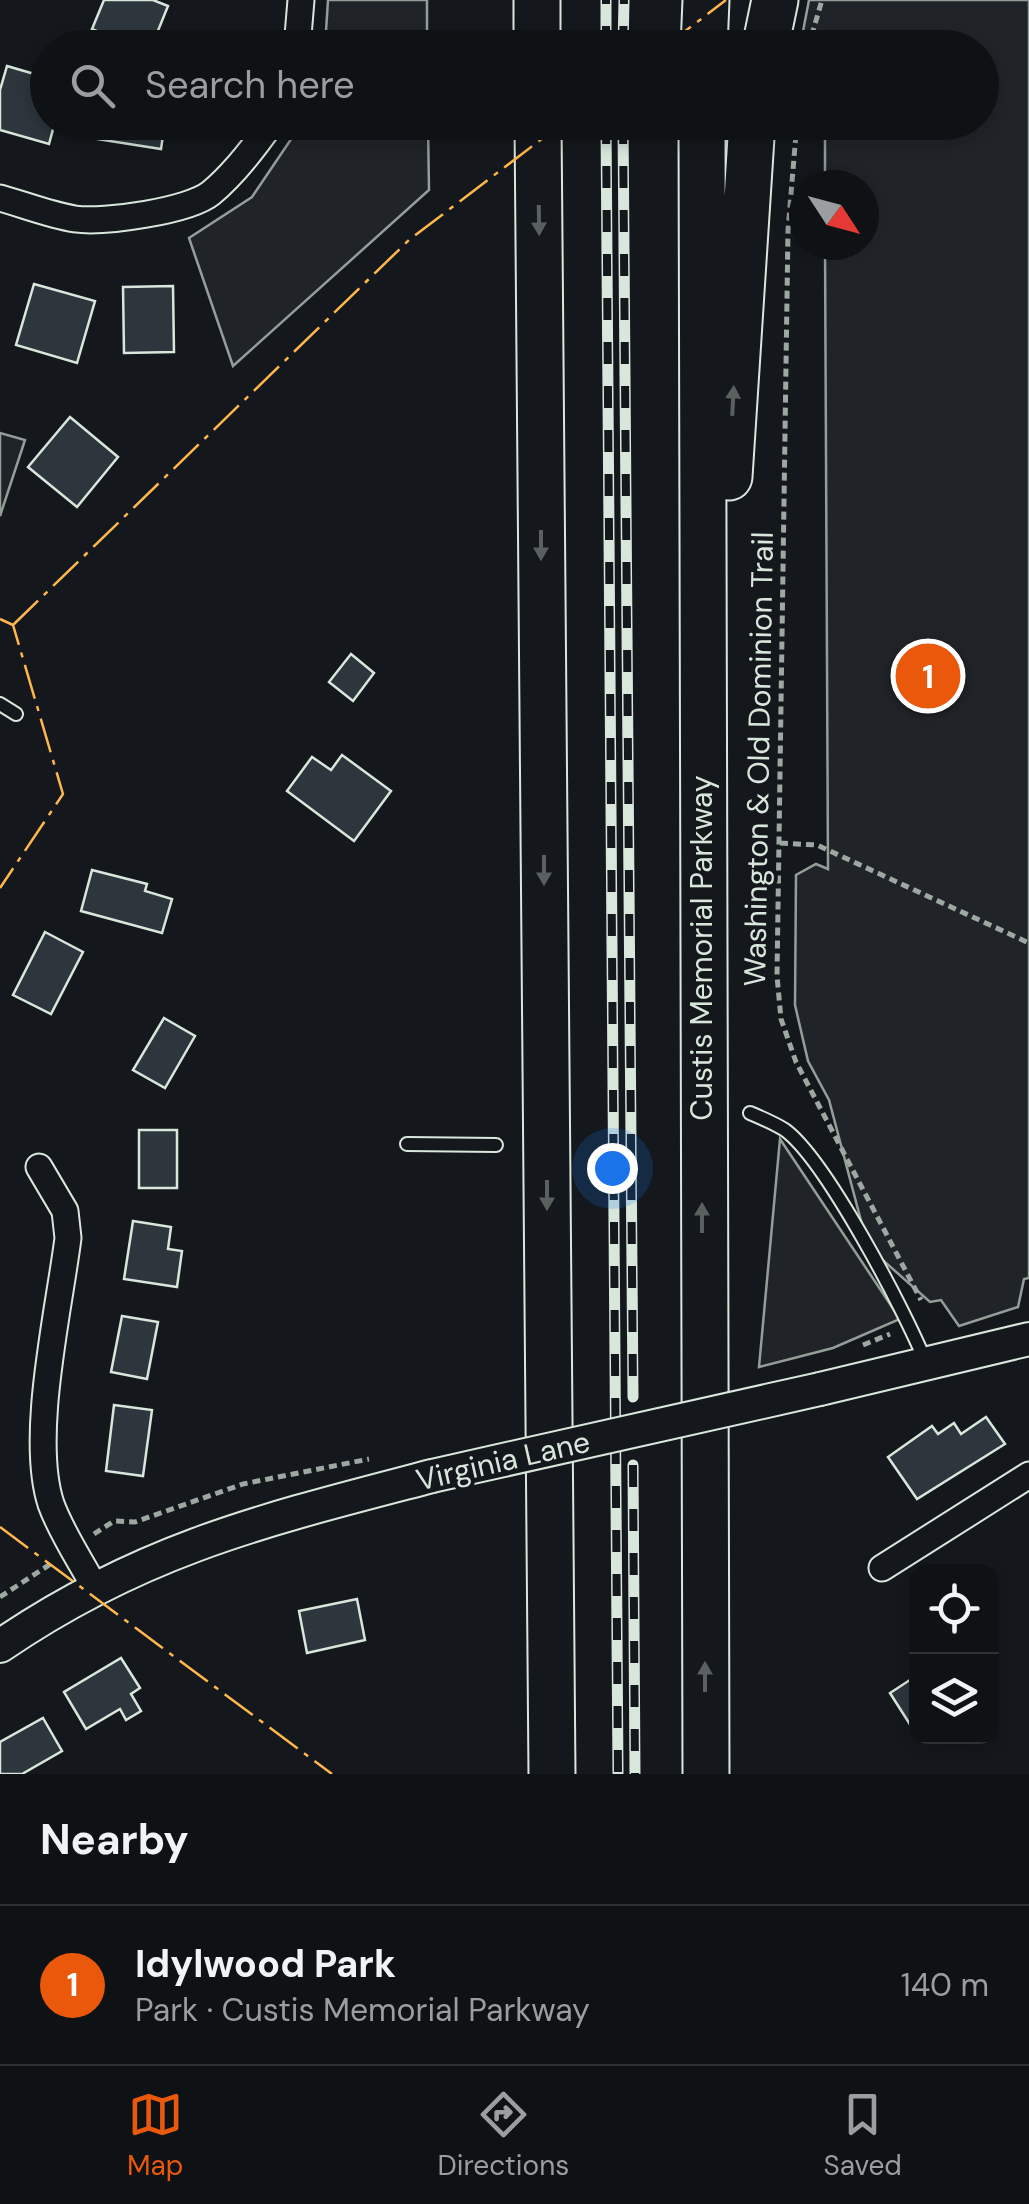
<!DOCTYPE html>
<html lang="en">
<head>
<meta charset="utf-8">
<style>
	body { margin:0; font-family:"DM Sans",sans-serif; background:#181b1e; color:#f1f3f6 }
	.controls { position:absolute; right:30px; bottom:30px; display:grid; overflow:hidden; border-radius:20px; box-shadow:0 5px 15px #0003 }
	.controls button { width:90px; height:90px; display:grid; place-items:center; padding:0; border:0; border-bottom:2px solid #2f3234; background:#0f1215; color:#f1f3f6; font:50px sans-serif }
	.compass { position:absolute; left:789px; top:170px; width:90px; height:90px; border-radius:50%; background:#0f1215; box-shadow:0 5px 15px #0003; rotate:126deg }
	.you { position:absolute; left:612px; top:1168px; width:35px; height:35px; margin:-25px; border:8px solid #fff; border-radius:50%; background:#1a73e8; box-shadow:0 0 0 15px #1a73e833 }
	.badge { display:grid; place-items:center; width:65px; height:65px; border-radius:50%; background:#ea580c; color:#fff; font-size:32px; font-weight:700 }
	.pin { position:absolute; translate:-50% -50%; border:5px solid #fff; box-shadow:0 2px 10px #0006 }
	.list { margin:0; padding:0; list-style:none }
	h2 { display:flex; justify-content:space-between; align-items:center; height:130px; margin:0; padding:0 40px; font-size:42px }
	h2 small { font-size:32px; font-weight:400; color:#9b9ea0 }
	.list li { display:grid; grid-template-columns:65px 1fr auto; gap:30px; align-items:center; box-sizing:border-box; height:160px; padding:0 40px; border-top:2px solid #2f3234 }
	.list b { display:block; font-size:38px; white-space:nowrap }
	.list p { margin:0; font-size:32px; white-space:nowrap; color:#9b9ea0 }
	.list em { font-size:32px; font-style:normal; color:#9b9ea0 }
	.icon { flex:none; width:55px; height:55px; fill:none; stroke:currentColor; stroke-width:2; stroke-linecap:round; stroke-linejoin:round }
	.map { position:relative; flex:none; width:1029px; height:1774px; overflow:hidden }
	.search { position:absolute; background:#0f1215; box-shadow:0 5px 15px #0003; left:30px; right:30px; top:30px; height:110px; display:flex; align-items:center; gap:25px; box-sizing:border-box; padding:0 35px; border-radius:55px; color:#9b9ea0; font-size:38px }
	.sheet { height:290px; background:#0f1215 }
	nav { display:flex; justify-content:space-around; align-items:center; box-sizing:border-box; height:140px; border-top:2px solid #2f3234; background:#0f1215; font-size:28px; color:#9b9ea0 }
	nav a { display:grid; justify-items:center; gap:5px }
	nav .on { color:#ea580c }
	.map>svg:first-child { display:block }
</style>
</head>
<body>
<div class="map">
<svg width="1029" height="1774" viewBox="0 0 1029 1774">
	<rect width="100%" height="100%" fill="#14181c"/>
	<path fill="#202428" stroke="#939e99" stroke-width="2.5" d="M328 0H427V47H325Z
		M809 0H1029V1278L1024 1279 1018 1307 959 1326 941 1300 930 1302 868 1247 829 1100 808 1061 795 1005 796 875 816 864 828 869 825 245H864V185H825V123L982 122V48H824V41L800 47Z
		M302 123H428L429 190 233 366 189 238 252 197Z
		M0 433 25 440 0 516Z
		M780 1139 900 1319 833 1348 759 1367Z"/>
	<path fill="#2c363c" stroke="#d8e6dc" stroke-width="2.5" d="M104 0H153L168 6 151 48H136L92 29Z
		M7 66 48 78V122H55L49 144 0 130V90Z
		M100 122H165L161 149 97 139Z
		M34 284 95 301 77 363 16 345Z
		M173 286 174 352 124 353 123 287Z
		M70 417 118 457 77 507 28 467Z
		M351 654 374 673 353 701 329 682Z
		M342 755 391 791 354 841 287 791 312 757 331 770Z
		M92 870 147 884 145 891 172 899 162 933 81 911Z
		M45 932 83 952 51 1014 13 995Z
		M164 1018 195 1036 165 1088 133 1070Z
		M139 1130H177V1188H139Z
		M133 1221 171 1227 168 1249 182 1251 177 1287 124 1279Z
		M122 1316 158 1322 147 1379 111 1372Z
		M114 1405 152 1410 143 1476 106 1471Z
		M986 1417 1005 1444 917 1499 888 1457 932 1426 938 1434 954 1423 961 1434Z
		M357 1599 365 1640 307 1653 299 1611Z
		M121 1658 140 1688 131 1694 141 1711 126 1720 120 1709 86 1729 64 1692Z
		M916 1676V1723L911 1726 890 1693Z
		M43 1718 62 1751 22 1774H0V1742Z"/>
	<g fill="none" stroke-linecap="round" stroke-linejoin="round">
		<g stroke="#d8e6dc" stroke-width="16">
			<path id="service" d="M0 704 16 714
				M750 1113C762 1118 774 1123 785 1130 826 1160 905 1311 926 1363
				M407 1144 496 1145"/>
		</g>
		<g stroke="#d8e6dc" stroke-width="29">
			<path id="minor" d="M297 48 301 0
				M0 198C25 205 50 215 75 219 104 223 189 211 211 193 235 173 254 148 272 122
				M39 1167 65 1211 68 1238C59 1310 29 1437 51 1504 61 1532 80 1560 94 1586
				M882 1568 1029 1475"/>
		</g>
		<g stroke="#d8e6dc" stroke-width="36">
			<path id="tertiary" d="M820 1389 1029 1339
				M0 1646C143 1548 268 1519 432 1476"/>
		</g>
		<g stroke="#d8e6dc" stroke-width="49">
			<path id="motorway" d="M537 0V48
				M704 48 706 0
				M765 48 775 0
				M538 122 552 1774
				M702 122 706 1774
				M729 477 752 122"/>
		</g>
		<path stroke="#9da8a2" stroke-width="5" stroke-dasharray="8 5" stroke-linecap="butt" d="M808 48 822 0
			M797 122 788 230 777 976 781 1019 796 1062 921 1300
			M780 843 817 845 1029 943
			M863 1345 890 1334
			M94 1534 114 1521 135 1522 243 1484 369 1459
			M0 1597 52 1563"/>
		<use href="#service" stroke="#14181c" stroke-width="12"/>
		<use href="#minor" stroke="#14181c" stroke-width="25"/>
		<use href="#tertiary" stroke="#14181c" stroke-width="32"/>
		<use href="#motorway" stroke="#14181c" stroke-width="45"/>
		<g stroke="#d8e6dc" stroke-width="11">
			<path id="rail" d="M606 48V0
				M623 48 624 0
				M606 122 618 1774
				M623 122 633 1397
				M633 1465 635 1774"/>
		</g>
		<use href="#rail" stroke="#14181c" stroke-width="8" stroke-dasharray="22" stroke-linecap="butt"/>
		<g stroke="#d8e6dc" stroke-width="36" stroke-linecap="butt">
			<path id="tertiary-bridge" d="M432 1476 820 1389"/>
		</g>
		<use href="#tertiary-bridge" stroke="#14181c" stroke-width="32"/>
		<path stroke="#ffb74d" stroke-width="2.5" stroke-dasharray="35 8 5 8" stroke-linecap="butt" d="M663 48 726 0
			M0 619 13 625 63 794 0 888
			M13 625 409 240 564 122
			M0 1527 332 1774"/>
	</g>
	<defs><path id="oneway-solid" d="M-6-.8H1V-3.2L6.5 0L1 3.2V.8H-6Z" transform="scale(2.5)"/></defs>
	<g fill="#59605f">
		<use href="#oneway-solid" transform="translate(539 220) rotate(89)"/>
		<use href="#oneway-solid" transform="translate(733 401) rotate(-87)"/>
		<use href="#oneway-solid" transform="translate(541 545) rotate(90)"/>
		<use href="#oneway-solid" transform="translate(544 870) rotate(90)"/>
		<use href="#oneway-solid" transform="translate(547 1195) rotate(90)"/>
		<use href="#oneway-solid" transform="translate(702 1218) rotate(-90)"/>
		<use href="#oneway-solid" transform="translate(705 1677) rotate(-90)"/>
	</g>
	<g text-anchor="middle" stroke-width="8" stroke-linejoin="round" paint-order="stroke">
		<g font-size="30" fill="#d8e6dc" stroke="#14181c">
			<text transform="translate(759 759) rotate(-89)" y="10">Washington &amp; Old Dominion Trail</text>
			<text transform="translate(702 948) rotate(-90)" y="10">Custis Memorial Parkway</text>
			<text transform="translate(503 1461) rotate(-13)" y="10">Virginia Lane</text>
		</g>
	</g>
</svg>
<div class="controls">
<button><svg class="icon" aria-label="locate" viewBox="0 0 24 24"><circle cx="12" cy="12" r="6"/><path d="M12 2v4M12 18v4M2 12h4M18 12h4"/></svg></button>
<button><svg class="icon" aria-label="layers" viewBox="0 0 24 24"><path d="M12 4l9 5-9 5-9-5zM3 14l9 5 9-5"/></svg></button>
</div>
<svg class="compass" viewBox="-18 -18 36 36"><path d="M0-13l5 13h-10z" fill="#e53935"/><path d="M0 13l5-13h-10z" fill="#9b9ea0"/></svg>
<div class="you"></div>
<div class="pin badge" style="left:928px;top:676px">1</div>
<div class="search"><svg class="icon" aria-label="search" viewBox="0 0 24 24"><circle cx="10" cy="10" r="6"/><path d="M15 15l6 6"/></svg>Search here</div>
</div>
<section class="sheet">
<h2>Nearby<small></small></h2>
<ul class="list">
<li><span class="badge">1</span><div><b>Idylwood Park</b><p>Park · Custis Memorial Parkway</p></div><em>140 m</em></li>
</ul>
</section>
<nav>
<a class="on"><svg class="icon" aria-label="map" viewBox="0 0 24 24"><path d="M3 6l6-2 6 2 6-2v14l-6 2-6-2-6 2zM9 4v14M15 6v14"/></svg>Map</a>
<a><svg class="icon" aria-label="directions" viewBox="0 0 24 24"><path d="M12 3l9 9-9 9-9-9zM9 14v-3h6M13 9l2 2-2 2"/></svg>Directions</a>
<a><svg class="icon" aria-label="saved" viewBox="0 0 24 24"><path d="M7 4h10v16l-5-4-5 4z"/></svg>Saved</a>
</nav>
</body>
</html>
